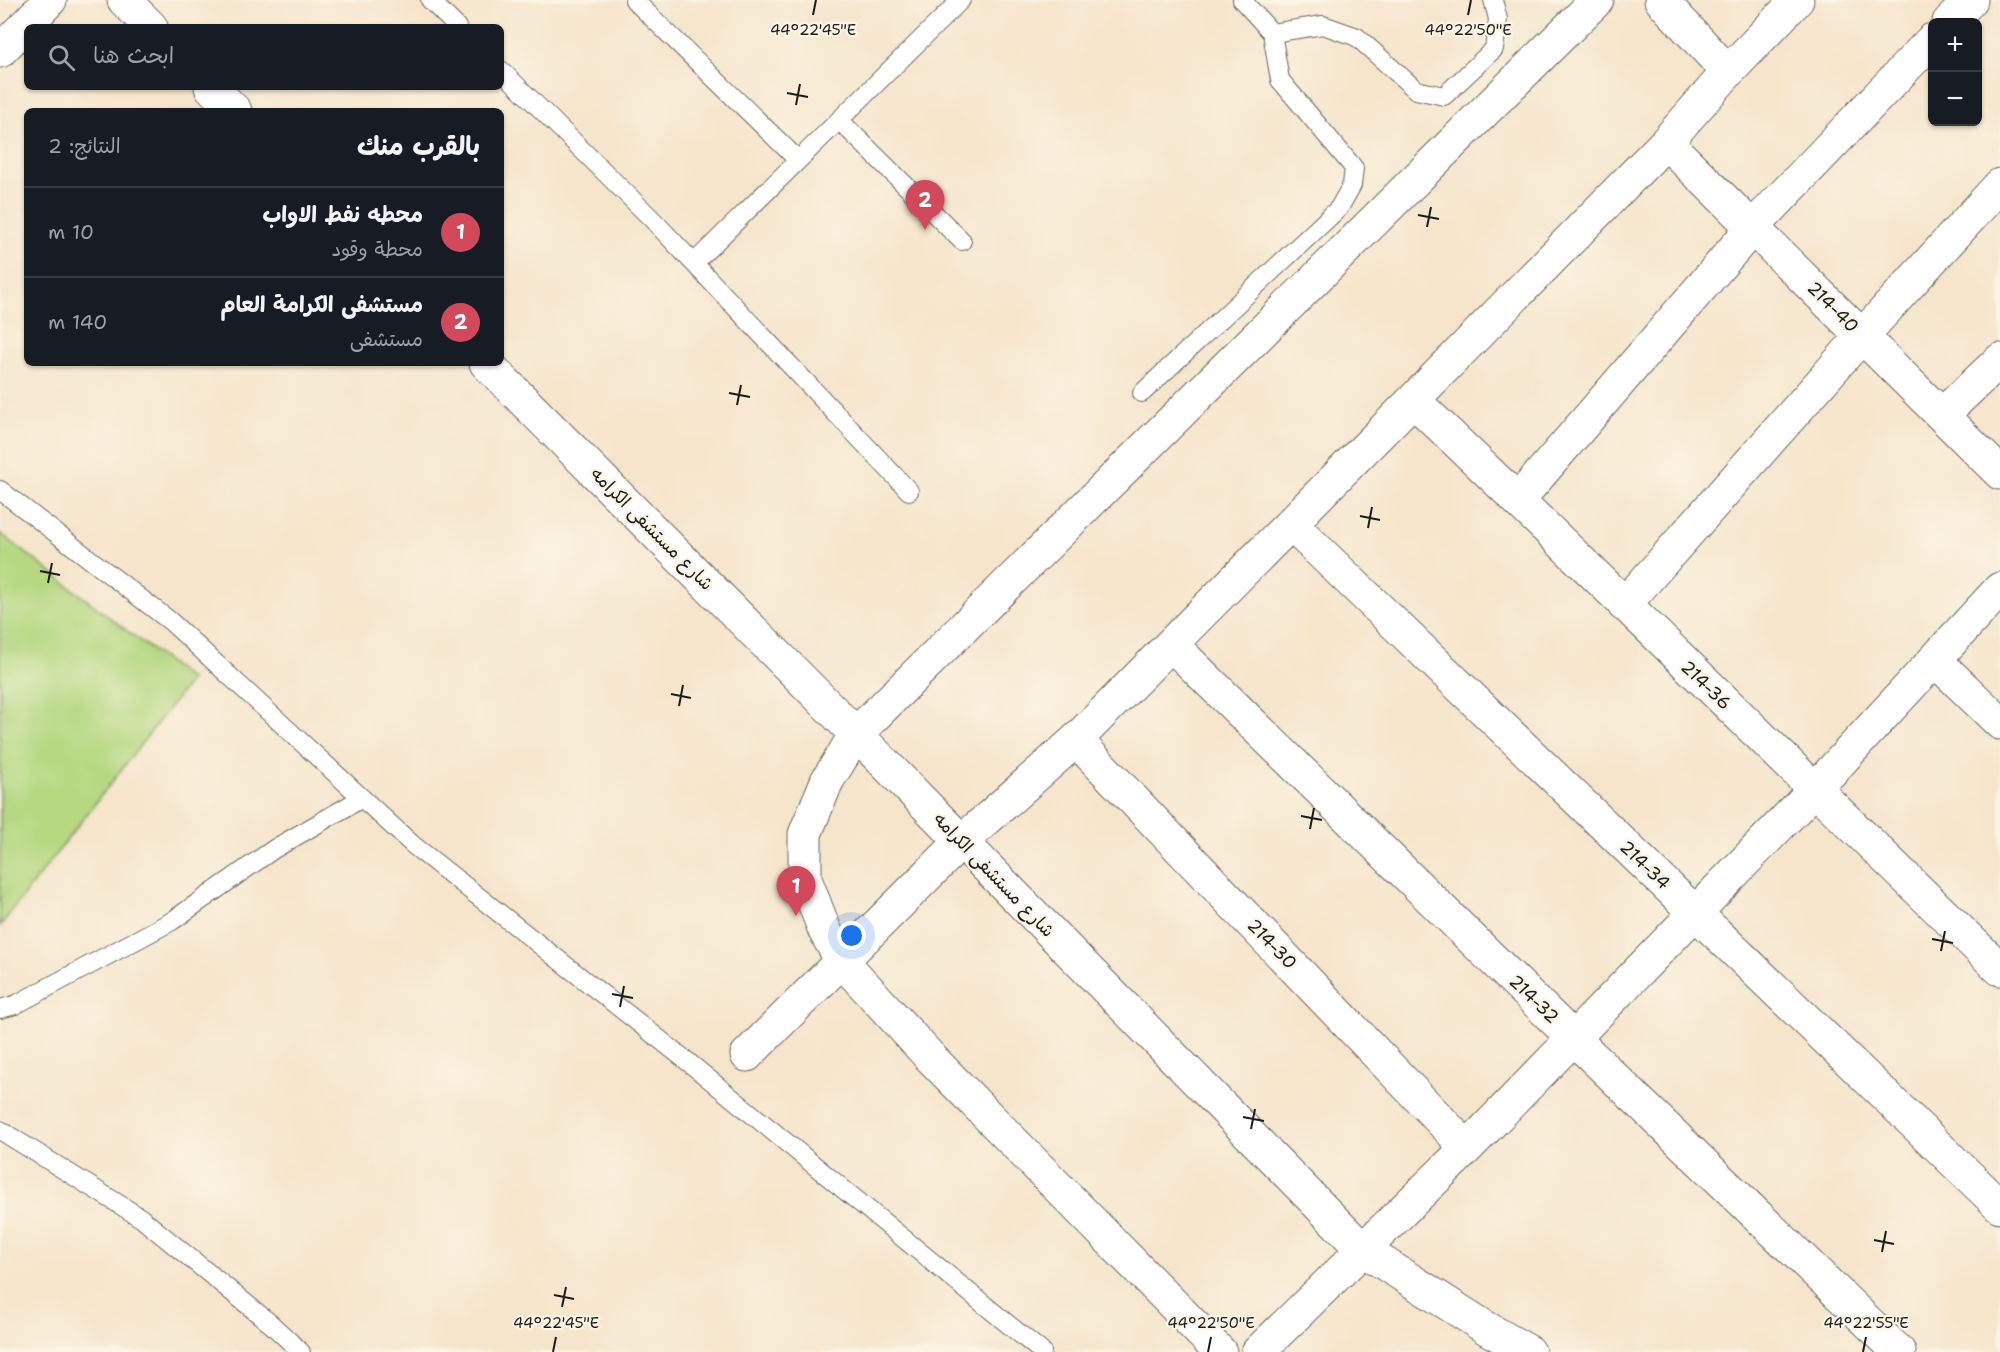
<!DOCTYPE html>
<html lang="ar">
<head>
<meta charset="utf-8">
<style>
	body { margin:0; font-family:"Shantell Sans","Playpen Sans Arabic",sans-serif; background:#20242c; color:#f1f3f6; direction:rtl }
	.controls { position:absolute; right:18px; top:18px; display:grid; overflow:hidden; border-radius:9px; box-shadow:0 2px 4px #0004 }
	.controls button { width:54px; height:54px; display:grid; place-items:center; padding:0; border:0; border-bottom:2px solid #363941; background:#171b24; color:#f1f3f6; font:30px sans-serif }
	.you { position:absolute; left:852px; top:936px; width:21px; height:21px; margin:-15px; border:4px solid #fff; border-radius:50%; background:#1a73e8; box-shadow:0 0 0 9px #1a73e833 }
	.badge { display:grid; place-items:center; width:39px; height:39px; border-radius:50%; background:#d1495b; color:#fff; font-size:20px; font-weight:700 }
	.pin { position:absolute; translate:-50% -50px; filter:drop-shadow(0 2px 3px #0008) }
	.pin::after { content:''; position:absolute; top:32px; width:21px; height:18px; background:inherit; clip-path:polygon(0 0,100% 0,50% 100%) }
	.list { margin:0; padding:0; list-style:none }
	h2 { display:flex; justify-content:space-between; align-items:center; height:78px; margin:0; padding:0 24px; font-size:26px }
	h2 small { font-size:20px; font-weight:400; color:#9ea1a6 }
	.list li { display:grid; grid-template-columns:39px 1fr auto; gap:18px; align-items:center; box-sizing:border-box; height:90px; padding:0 24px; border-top:2px solid #363941 }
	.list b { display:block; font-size:22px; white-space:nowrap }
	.list p { margin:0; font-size:20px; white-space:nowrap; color:#9ea1a6 }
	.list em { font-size:20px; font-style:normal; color:#9ea1a6 }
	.icon { flex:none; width:33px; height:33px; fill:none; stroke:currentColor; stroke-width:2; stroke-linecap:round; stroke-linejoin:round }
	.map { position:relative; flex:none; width:2000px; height:1352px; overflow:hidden; direction:ltr }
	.search { position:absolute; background:#171b24; box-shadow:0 2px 4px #0004; left:24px; top:24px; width:480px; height:66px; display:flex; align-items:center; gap:15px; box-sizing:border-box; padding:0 21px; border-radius:9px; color:#9ea1a6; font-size:22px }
	.panel { position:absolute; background:#171b24; box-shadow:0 2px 4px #0004; left:24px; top:108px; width:480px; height:258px; border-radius:9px; direction:rtl }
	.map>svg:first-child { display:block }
</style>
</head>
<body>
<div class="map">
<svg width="2000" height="1352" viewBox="0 0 2000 1352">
	<rect width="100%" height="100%" fill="#fcf5e5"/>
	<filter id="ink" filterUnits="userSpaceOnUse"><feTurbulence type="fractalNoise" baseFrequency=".0167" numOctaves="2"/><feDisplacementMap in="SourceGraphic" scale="12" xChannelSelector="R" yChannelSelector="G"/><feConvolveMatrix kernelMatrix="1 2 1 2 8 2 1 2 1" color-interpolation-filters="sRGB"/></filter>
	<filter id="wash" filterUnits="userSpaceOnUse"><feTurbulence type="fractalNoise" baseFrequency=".008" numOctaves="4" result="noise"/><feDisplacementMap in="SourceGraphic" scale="24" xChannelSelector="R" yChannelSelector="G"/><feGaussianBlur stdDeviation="1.35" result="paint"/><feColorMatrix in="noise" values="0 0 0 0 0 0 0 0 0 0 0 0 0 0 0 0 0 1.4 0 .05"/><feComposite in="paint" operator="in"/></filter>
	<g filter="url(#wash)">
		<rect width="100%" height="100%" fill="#f5e5cb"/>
		<path fill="#b5d881" stroke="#687a4e" stroke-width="1.5" d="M0 533 191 680 0 926Z"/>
	</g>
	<g filter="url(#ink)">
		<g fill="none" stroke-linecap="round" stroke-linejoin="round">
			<g stroke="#686259" stroke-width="20">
				<path id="lane" d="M430 0 457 27
					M634 0 798 160
					M1272 33 1323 25 1357 37 1416 90 1444 96 1494 49 1498 19 1493 0
					M501 70 652 219 909 491
					M839 120 962 241
					M694 263 961 0
					M1142 393 1339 208 1352 185 1354 168 1280 80 1272 33 1242 0
					M0 490 170 621 413 845 687 1061 1042 1352
					M0 1009 15 1005 172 921 274 849 362 798
					M0 1130 141 1218 271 1324 301 1352"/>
			</g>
			<g stroke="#686259" stroke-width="35">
				<path id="street" d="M124 0 151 27
					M1661 0 1728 72
					M1949 22 1971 0
					M0 51 50 0
					M211 87 235 111
					M1666 142 2000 473
					M486 363 856 734 1363 1250 1488 1329 1529 1352
					M1413 400C1611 588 1804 780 2000 969
					M1942 415 2000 360
					M1518 500 1753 227 1932 40
					M1291 524 2000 1206
					M1624 605 1862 336 2000 185
					M1171 644 1573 1038 1899 1352
					M1935 660 2000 723
					M1076 740 1467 1148
					M747 1055 961 842 1076 740 1413 400 1666 142 1728 72 1797 0
					M1220 1352 931 1058 842 961 825 931 805 879V834L827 781 856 734 1597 0
					M1258 1352 1467 1148 1695 913 1814 790 2000 589"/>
			</g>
			<use href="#lane" stroke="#fff" stroke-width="18"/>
			<use href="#street" stroke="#fff" stroke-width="33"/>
		</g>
	</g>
	<path fill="none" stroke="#1c1c1c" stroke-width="2" d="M813 15 816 0M1468 15 1471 0M787 93 808 97M796 105 800 84M1418 215 1439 219M1427 227 1431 207M729 393 750 397M737 405 741 385M1360 516 1380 520M1368 528 1372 507M40 571 60 575M48 583 52 563M671 694 691 698M679 706 683 685M1301 816 1322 820M1310 829 1314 808M1932 939 1953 943M1941 951 1945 931M612 994 633 998M620 1007 624 986M1243 1117 1264 1121M1251 1129 1255 1109M1874 1240 1894 1244M1882 1252 1886 1231M554 1295 574 1299M562 1307 566 1287M553 1352 556 1337M1208 1352 1211 1337M1863 1352 1866 1337"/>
	<g text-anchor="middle" stroke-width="4.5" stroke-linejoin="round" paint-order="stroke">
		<g font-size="18" fill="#1c1c1c" stroke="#fcf5e5">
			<text transform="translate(1833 307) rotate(45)" y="6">214-40</text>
			<text transform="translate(652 529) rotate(45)" y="6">شارع مستشفى الكرامه</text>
			<text transform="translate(1706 685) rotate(44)" y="6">214-36</text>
			<text transform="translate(1645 865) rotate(44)" y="6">214-34</text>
			<text transform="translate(994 875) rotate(46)" y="6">شارع مستشفى الكرامه</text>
			<text transform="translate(1272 944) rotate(46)" y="6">214-30</text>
			<text transform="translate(1534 999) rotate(44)" y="6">214-32</text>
		</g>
	</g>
	<g font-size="15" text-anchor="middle" fill="#1c1c1c" stroke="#fcf5e5" stroke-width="4.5" stroke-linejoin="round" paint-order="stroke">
		<text x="813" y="35">44°22'45"E</text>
		<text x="1468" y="35">44°22'50"E</text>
		<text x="556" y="1328">44°22'45"E</text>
		<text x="1211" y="1328">44°22'50"E</text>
		<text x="1866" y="1328">44°22'55"E</text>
	</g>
</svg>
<div class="controls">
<button>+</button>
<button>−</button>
</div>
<div class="you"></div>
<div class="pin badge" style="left:796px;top:916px">1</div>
<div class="pin badge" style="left:925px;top:230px">2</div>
<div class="search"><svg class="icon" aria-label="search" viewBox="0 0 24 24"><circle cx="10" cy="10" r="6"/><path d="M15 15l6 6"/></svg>ابحث هنا</div>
<section class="panel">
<h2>بالقرب منك<small>النتائج: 2</small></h2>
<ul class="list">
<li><span class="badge">1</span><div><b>محطه نفط الاواب</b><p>محطة وقود</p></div><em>10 m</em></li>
<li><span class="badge">2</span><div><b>مستشفى الكرامة العام</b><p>مستشفى</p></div><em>140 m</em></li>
</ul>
</section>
</div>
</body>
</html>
